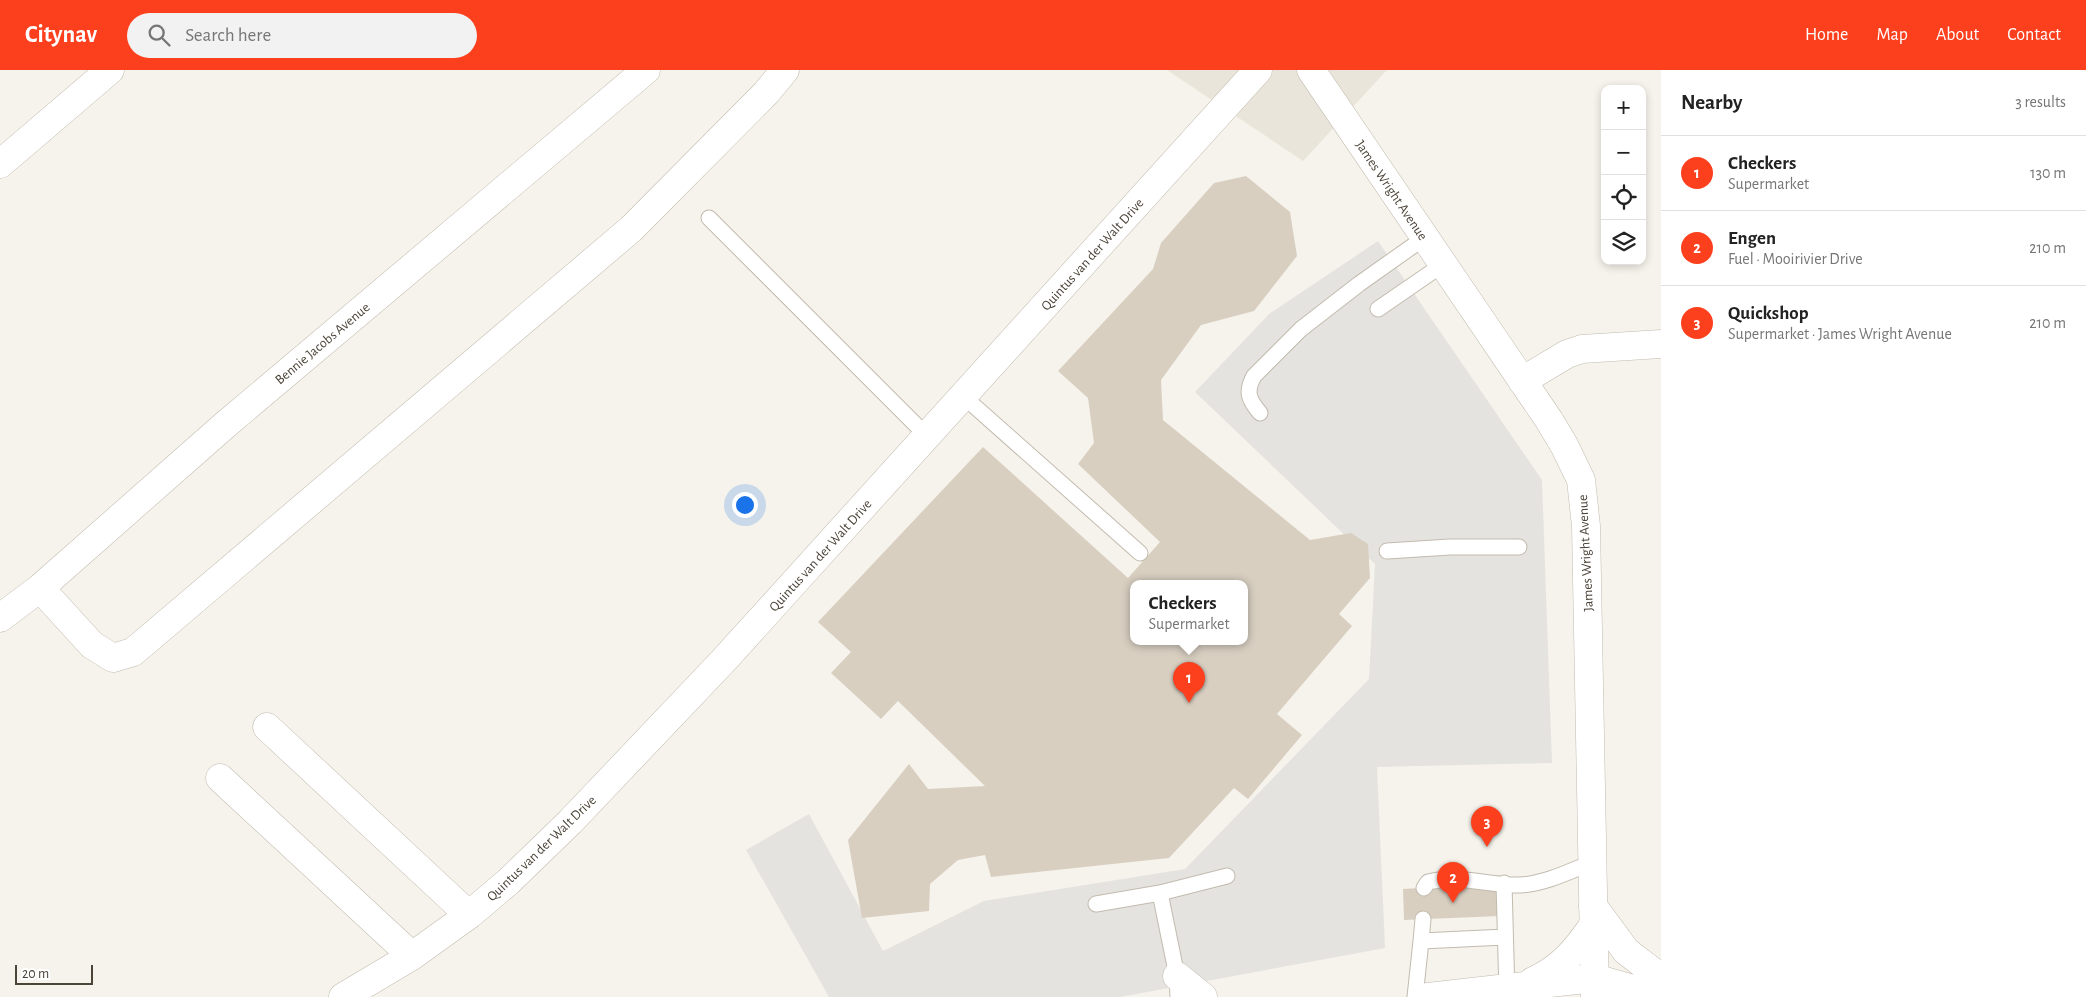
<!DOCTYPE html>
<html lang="en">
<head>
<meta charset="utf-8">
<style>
	body { margin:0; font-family:"Alegreya Sans",sans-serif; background:#f2f2f2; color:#222 }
	.controls { position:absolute; right:15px; top:15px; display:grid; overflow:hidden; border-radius:10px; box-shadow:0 2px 8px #0003 }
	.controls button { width:45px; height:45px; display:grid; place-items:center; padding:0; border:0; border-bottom:1px solid #e0e0e0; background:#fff; color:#222; font:25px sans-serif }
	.scale { position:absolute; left:15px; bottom:12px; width:78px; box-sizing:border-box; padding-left:5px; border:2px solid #4b4439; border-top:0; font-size:14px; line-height:18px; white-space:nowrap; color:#4b4439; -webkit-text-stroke:4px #fff; paint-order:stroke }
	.you { position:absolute; left:744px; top:434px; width:18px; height:18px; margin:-12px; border:4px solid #fff; border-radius:50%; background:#1a73e8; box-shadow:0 0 0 8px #1a73e833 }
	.badge { display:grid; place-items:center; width:32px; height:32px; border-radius:50%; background:#fc3f1d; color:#fff; font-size:16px; font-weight:700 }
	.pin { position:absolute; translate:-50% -41px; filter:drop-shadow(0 1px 2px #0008) }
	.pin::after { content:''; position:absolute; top:26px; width:18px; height:15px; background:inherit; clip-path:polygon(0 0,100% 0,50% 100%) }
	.popup { position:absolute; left:1130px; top:510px; width:118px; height:65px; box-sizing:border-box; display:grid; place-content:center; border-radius:10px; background:#fff; filter:drop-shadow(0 1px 4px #0005); font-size:16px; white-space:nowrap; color:#767676 }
	.popup b { font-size:19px; color:#222 }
	.popup::after { content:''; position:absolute; left:50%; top:100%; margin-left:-10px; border:10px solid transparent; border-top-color:#fff }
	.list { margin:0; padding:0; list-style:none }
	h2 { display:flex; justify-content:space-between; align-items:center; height:65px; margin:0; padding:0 20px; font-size:21px }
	h2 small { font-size:16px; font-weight:400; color:#767676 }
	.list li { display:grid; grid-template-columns:32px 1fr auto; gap:15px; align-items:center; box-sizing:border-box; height:75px; padding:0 20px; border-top:1px solid #e0e0e0 }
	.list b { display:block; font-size:19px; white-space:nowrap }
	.list p { margin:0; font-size:16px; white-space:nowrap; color:#767676 }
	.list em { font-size:16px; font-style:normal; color:#767676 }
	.icon { flex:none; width:28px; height:28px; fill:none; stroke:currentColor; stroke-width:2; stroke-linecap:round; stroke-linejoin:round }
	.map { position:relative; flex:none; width:1661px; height:927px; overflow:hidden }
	header { display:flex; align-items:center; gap:30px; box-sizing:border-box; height:70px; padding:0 25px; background:#fc3f1d; color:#fff }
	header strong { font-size:24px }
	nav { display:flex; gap:28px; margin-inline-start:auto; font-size:18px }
	.search { width:350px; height:45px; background:#f2f2f2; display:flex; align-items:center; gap:12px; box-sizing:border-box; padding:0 18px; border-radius:28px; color:#767676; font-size:19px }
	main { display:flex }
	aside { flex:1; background:#fff }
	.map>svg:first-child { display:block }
</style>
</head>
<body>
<header>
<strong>Citynav</strong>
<div class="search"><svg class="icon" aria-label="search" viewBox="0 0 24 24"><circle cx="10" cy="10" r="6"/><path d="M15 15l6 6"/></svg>Search here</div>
<nav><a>Home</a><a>Map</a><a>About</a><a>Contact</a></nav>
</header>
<main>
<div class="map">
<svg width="1661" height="927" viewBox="0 0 1661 927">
	<rect width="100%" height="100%" fill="#f6f3ec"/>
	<path fill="#eae5da" d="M1167 0H1387L1303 91Z"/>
	<path fill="#e5e3e0" d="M1378 171 1542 410 1552 693 1377 697 1385 878 1120 927H829L746 780 809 744 883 881 984 831 1185 799 1369 609 1375 494 1195 322 1269 244Z"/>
	<path fill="#d8cfc1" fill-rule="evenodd" d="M1246 106 1290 142 1297 186 1254 241 1201 255 1161 310 1163 350 1310 470 1351 463 1368 474 1370 508 1339 544 1352 556 1277 644 1302 665 1248 729 1234 718 1169 788 991 807 985 785 958 790 930 814 929 841 862 848 848 770 909 694 928 719 985 716 898 631 881 649 831 603 851 582 818 552 983 377 1128 508 1160 472 1078 394 1094 373 1088 328 1058 301 1153 199 1161 173 1214 113ZM1134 514H1244V572H1134Z
		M1497 814 1499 846 1404 850 1403 819Z"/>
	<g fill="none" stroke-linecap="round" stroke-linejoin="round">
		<g stroke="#c2bbae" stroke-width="17">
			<path id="service" d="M709 148 927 366
				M1378 239 1442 195
				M963 326 1140 483
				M1260 343C1249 330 1245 322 1254 306L1301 259 1359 214 1424 168
				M1387 481 1450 477H1519
				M1504 813 1507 924
				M1424 818 1428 812C1459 804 1489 816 1520 815 1545 814 1570 801 1593 792
				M1160 823 1177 906 1178 927
				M1096 834 1160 823 1227 806
				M1421 871 1423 849
				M1415 927 1421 871 1505 867"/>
		</g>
		<g stroke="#c2bbae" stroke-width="29">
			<path id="minor" d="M1311 0 1549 350 1564 375 1581 410 1586 456 1595 927
				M0 94 110 0
				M1522 311 1567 284 1582 279 1661 274
				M40 518 92 575 113 588 133 582 631 159 766 23 785 0
				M0 548 40 518 225 355 646 0
				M267 657 469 845
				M220 708 412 886
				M343 927 412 886 469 845 508 812 570 752 724 590 1258 0"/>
		</g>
		<g stroke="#c2bbae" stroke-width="29">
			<path id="tertiary" d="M1593 836 1626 881 1661 908
				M1177 906 1203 927
				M1533 911C1561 899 1577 879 1594 854
				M1428 927 1594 908 1633 919 1661 918"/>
		</g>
		<use href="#service" stroke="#fff" stroke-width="15"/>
		<use href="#minor" stroke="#fff" stroke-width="28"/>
		<use href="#tertiary" stroke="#fff" stroke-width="28"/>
	</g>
	<g text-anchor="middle" stroke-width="5" stroke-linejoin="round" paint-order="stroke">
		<g font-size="14" fill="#4b4439" stroke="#fff">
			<text transform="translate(1392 120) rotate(56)" y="5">James Wright Avenue</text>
			<text transform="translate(1092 184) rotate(-48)" y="5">Quintus van der Walt Drive</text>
			<text transform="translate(322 273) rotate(-40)" y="5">Bennie Jacobs Avenue</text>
			<text transform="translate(1585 483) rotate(-93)" y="5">James Wright Avenue</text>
			<text transform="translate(820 485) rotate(-48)" y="5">Quintus van der Walt Drive</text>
			<text transform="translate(541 778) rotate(-44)" y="5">Quintus van der Walt Drive</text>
		</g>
	</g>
</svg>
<div class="controls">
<button>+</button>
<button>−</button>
<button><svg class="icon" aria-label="locate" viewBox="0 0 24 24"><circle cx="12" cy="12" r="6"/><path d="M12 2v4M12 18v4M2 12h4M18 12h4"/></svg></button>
<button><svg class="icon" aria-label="layers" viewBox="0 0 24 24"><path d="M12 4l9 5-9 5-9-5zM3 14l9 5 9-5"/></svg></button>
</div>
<div class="scale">20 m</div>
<div class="you"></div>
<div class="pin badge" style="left:1189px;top:633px">1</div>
<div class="popup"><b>Checkers</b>Supermarket</div>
<div class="pin badge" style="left:1453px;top:833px">2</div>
<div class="pin badge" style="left:1487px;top:777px">3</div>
</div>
<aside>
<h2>Nearby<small>3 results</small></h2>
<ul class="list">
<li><span class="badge">1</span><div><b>Checkers</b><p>Supermarket</p></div><em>130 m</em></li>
<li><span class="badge">2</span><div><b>Engen</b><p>Fuel · Mooirivier Drive</p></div><em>210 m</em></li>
<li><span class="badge">3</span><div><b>Quickshop</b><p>Supermarket · James Wright Avenue</p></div><em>210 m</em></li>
</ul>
</aside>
</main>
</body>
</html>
